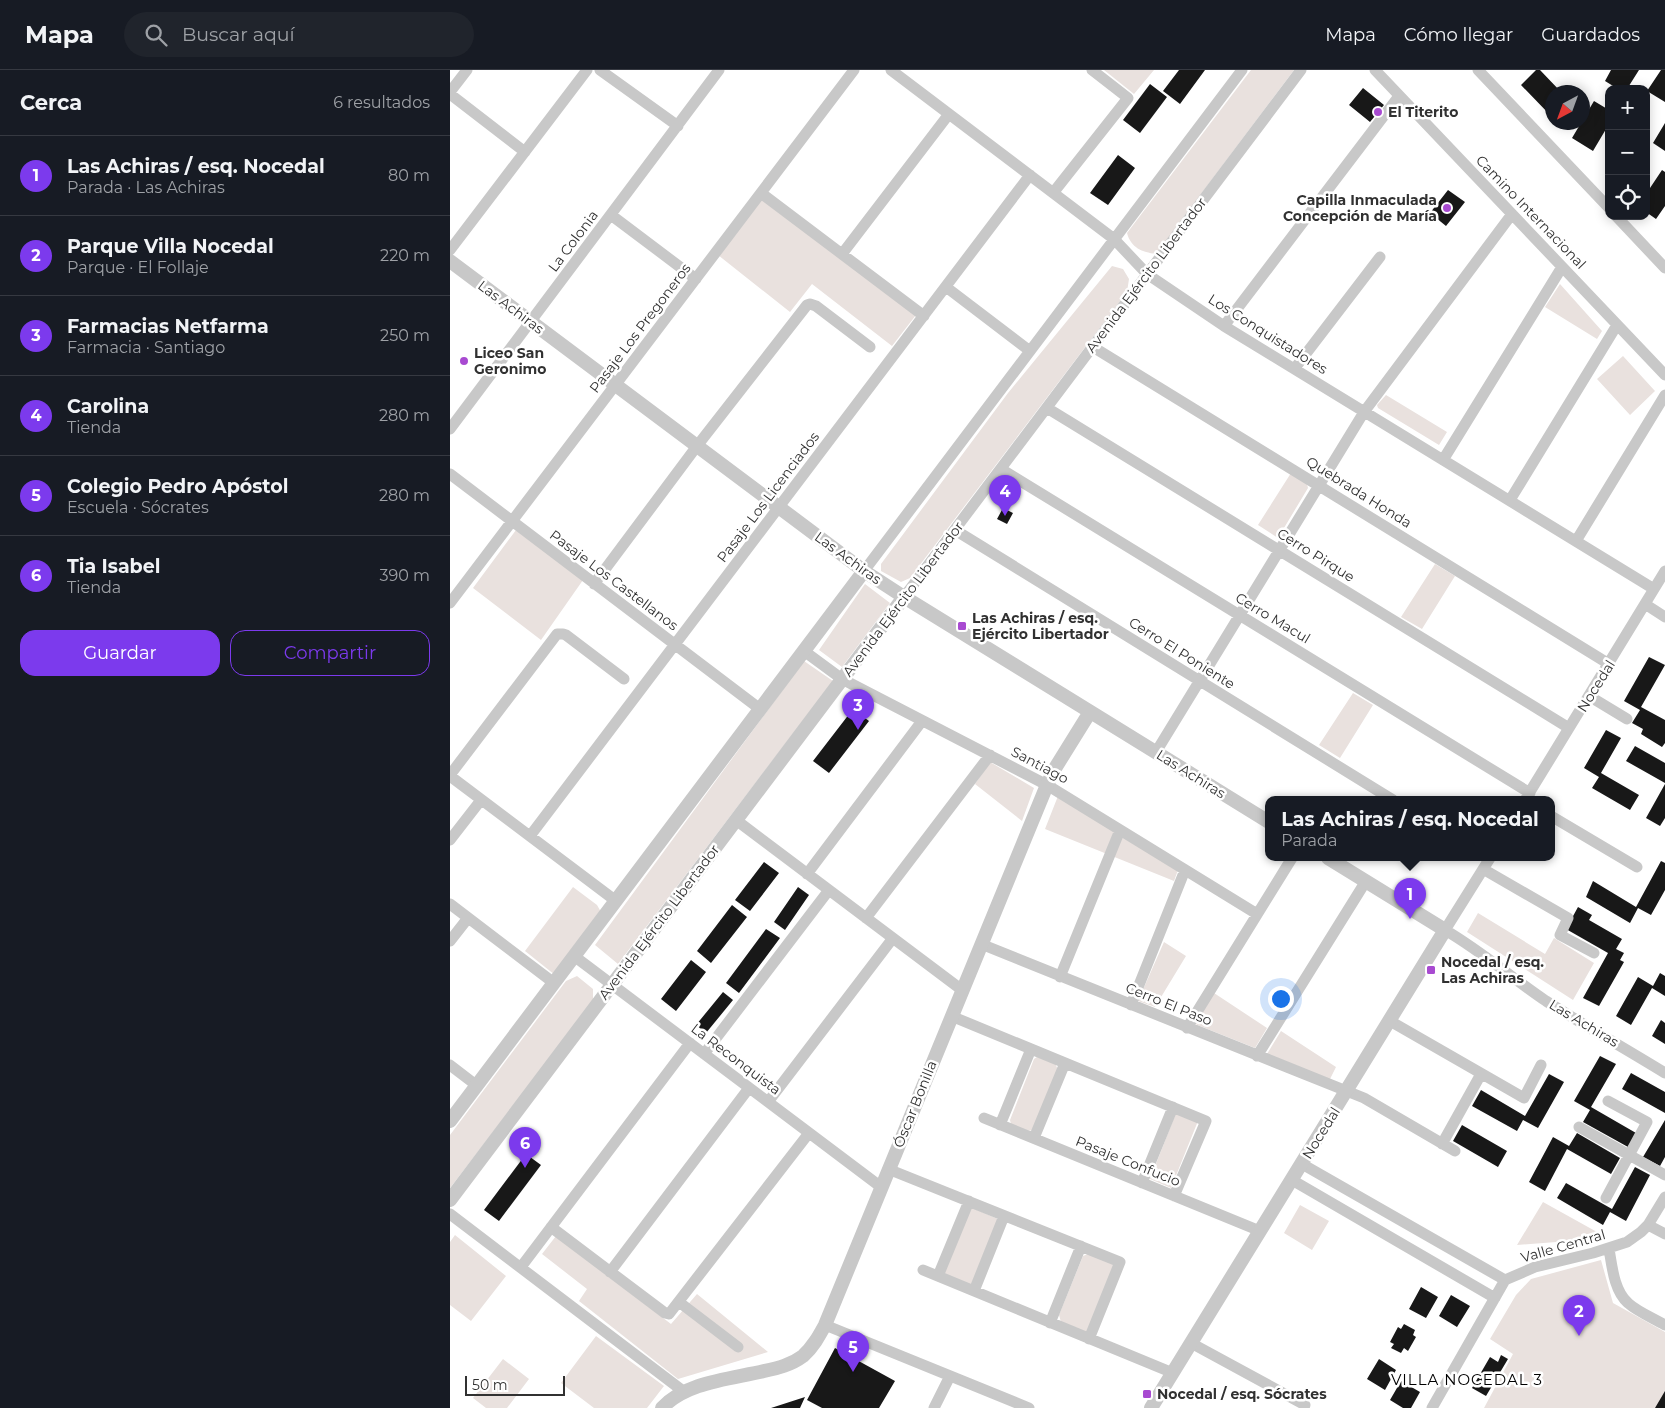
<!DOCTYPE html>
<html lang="es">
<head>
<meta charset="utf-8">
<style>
	body { margin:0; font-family:Montserrat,sans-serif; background:#20242c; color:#f1f3f6 }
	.controls { position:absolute; right:15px; top:15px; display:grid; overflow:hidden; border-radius:10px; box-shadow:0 2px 12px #0003 }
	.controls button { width:45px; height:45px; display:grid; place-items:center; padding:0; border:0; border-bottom:1px solid #363941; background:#171b24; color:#f1f3f6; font:25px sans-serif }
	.compass { position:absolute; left:1095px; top:15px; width:45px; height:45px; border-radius:50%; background:#171b24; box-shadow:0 2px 12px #0003; rotate:221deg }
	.scale { position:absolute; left:15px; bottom:12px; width:100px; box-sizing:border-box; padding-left:5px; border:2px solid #313131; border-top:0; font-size:14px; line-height:18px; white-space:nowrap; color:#313131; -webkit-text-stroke:4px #fff; paint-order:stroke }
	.you { position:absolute; left:830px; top:928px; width:18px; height:18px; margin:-12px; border:4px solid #fff; border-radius:50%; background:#1a73e8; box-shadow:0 0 0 8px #1a73e833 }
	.badge { display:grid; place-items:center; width:32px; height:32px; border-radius:50%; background:#7c3aed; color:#fff; font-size:16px; font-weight:700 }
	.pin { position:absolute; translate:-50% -41px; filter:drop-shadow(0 1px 2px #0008) }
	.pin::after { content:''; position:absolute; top:26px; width:18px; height:15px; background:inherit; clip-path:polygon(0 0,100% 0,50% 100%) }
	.popup { position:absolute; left:815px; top:726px; width:290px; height:65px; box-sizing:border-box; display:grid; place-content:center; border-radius:10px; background:#171b24; filter:drop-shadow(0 1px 4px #0005); font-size:16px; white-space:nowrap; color:#9ea1a6 }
	.popup b { font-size:19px; color:#f1f3f6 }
	.popup::after { content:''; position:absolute; left:50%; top:100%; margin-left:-10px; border:10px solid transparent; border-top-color:#171b24 }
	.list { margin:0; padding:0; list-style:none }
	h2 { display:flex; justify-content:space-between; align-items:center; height:65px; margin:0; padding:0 20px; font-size:21px }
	h2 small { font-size:16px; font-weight:400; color:#9ea1a6 }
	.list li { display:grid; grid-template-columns:32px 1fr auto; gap:15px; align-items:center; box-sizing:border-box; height:80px; padding:0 20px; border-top:1px solid #363941 }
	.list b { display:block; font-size:19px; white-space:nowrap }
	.list p { margin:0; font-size:16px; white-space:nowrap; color:#9ea1a6 }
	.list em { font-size:16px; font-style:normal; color:#9ea1a6 }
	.actions { display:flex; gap:10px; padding:15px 20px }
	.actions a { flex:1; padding:11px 0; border:1px solid #7c3aed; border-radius:15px; text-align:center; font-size:18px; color:#7c3aed }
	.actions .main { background:#7c3aed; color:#fff }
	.icon { flex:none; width:28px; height:28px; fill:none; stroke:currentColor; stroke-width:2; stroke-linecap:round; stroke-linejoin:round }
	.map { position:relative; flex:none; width:1215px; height:1338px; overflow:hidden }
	header { display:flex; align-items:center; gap:30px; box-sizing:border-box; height:70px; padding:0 25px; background:#171b24; border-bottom:1px solid #363941 }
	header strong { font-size:24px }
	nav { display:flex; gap:28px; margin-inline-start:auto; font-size:18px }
	.search { width:350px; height:45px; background:#20242c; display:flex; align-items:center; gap:12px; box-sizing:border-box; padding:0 18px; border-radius:28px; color:#9ea1a6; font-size:19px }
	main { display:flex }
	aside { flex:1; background:#171b24 }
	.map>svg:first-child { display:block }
</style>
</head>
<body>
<header>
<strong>Mapa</strong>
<div class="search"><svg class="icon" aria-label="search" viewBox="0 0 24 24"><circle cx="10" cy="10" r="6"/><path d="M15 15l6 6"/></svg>Buscar aquí</div>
<nav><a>Mapa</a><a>Cómo llegar</a><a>Guardados</a></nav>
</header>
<main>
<aside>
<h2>Cerca<small>6 resultados</small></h2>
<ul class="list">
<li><span class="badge">1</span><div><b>Las Achiras / esq. Nocedal</b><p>Parada · Las Achiras</p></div><em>80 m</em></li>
<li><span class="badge">2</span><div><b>Parque Villa Nocedal</b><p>Parque · El Follaje</p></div><em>220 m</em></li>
<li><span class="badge">3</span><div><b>Farmacias Netfarma</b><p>Farmacia · Santiago</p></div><em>250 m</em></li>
<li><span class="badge">4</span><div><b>Carolina</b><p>Tienda</p></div><em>280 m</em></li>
<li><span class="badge">5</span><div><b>Colegio Pedro Apóstol</b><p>Escuela · Sócrates</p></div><em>280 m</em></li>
<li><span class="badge">6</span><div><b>Tia Isabel</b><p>Tienda</p></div><em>390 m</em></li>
</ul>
<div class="actions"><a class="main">Guardar</a><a>Compartir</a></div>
</aside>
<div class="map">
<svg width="1215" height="1338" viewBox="0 0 1215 1338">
	<rect width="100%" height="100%" fill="#fff"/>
	<path fill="#e9e1de" d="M654 0H704L684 24Z
		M801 0H844L706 184C692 182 681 178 677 163Z
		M312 127 466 245 442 276 362 214 340 242 268 185Z
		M662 196 673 199 679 209 677 222 460 508 451 512 431 501V494L558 323Z
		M1110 214 1152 261 1147 269 1095 237Z
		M1173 286 1205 321 1180 345 1147 309Z
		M936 325 997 362 989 375 928 338 927 335Z
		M841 403 856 410 858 418 828 468 808 455Z
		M66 460 133 510 91 570 23 518Z
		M985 494 1005 506 972 559 951 547Z
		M415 514 440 533 392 597 369 580Z
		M354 591 383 611 168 894 145 875Z
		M903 623 923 635 890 688 869 675Z
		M540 692 584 718 572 751 525 714Z
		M608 726 728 800 724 811 595 759Z
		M123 817 147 835 151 842 105 905 75 881Z
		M1028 843 1095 884 1104 868 1144 893 1123 930 1017 862Z
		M714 872 736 886 705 937 688 931Z
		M127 906 143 919V932L0 1118V1065L116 911Z
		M764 923 817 958 805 978 745 954Z
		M831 961 886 997 879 1011 817 984Z
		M587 987 605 993 608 1000 583 1060 578 1061 561 1054 560 1050 584 989Z
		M726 1043 748 1051 721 1118 700 1109Z
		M1093 1132 1147 1162 1132 1170 1067 1175Z
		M850 1135 879 1151 862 1180 834 1163Z
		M520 1137 548 1149 522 1215 493 1204Z
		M5 1165 56 1206 21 1251 0 1235V1172Z
		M106 1166 221 1254 247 1224 318 1282 228 1309 129 1231 137 1219 92 1184Z
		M638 1184 665 1195 638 1263 611 1252 609 1245 633 1186Z
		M1151 1190 1163 1233 1215 1262V1338H1034L1063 1284 1040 1269 1066 1225 1081 1209Z
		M146 1266 214 1316 197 1338H144L111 1313Z
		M53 1289 79 1309 57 1338H36L23 1328Z"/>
	<path fill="#181818" d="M729 0H755L730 34 713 21Z
		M1086 0H1090L1111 22H1102L1101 46 1071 15Z
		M1161 0H1189L1177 19H1168L1155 11Z
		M1211 0H1215V32L1197 21Z
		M700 14 717 27 690 63 673 50Z
		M913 18 934 35 920 52 899 35Z
		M1144 31 1159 40V54L1143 81 1122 68Z
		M1215 53V81L1203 73Z
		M668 85 685 98 658 135 640 123Z
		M1212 100 1215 102V136L1206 149 1196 142V124Z
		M998 120 1015 132 996 156 980 143Z
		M553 438 563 443 557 454 547 449Z
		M1199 587 1215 595 1191 637 1215 650V673L1212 677 1191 664 1193 659 1182 653 1190 640 1174 631Z
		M403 639 419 651 379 703 363 691Z
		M1156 660 1171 668 1151 703 1189 725 1180 740 1142 718 1149 707 1134 698Z
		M1185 676 1215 693V713L1176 691Z
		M1215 714V748L1210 756 1196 748Z
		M1211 791 1215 793V820L1201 845 1188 838 1180 853 1136 827 1143 811 1186 837Z
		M314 792 329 803 300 841 285 830Z
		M348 817 359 825 335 860 324 852Z
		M282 835 297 847 261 893 247 881Z
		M1128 837 1142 845 1139 850 1172 869 1166 879 1174 883 1170 890 1174 892 1149 936 1133 928 1158 883 1116 859Z
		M316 859 330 868 289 923 276 913Z
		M241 890 256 902 226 941 211 929Z
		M1210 903 1215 906V926L1202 918 1181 955 1166 946 1188 907 1203 916Z
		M273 922 283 930 256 963 246 955Z
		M1211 950 1215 953V974L1202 966Z
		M1150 986 1166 994 1141 1037 1186 1063 1178 1077 1133 1052 1140 1040 1124 1031Z
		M1181 1003 1215 1022V1043L1172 1019Z
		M1099 1004 1114 1012 1088 1058 1073 1050 1067 1061 1022 1036 1031 1020 1075 1046Z
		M1215 1050V1087L1210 1096 1193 1087Z
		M1012 1055 1057 1081 1048 1097 1003 1071Z
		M1127 1063 1170 1088 1161 1104 1117 1079 1095 1121 1079 1112 1103 1067 1119 1076Z
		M76 1084 91 1095 49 1151 34 1140Z
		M1185 1097 1200 1105 1176 1151 1160 1142 1153 1155 1107 1128 1116 1113 1162 1139Z
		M971 1217 988 1227 976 1248 959 1239Z
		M1001 1225 1020 1236 1007 1257 989 1246Z
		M954 1254 965 1260 963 1265 966 1267 958 1281 954 1278 951 1283 941 1278 944 1274 940 1272 948 1257 951 1259Z
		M385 1278 445 1311 429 1338H372L357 1330Z
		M1051 1285 1058 1289 1036 1326 1022 1318 1040 1287 1048 1292Z
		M929 1289 946 1300 935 1320 917 1309Z
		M951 1311 970 1322 961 1338H953L940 1330Z
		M1215 1321V1338H1205Z
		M355 1327 350 1338H321Z"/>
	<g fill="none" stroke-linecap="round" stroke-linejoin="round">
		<path stroke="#c8c8c8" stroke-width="11" d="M150 0 228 56
			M441 0 664 169 697 204 774 256 1204 519
			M925 0 1215 305
			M1028 0 1159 138
			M0 22 17 0
			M0 24 75 82
			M311 123 474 246
			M603 123 678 28 642 0
			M161 145 246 209
			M1166 146 1215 198
			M0 180 137 0
			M392 184 499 44
			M496 217 580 281
			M774 256 949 26
			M643 277 1159 594
			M845 298 930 187
			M597 338 1119 658
			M0 359 269 0
			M993 390 1112 197
			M551 399 1080 723
			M0 404 310 639
			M1060 430 1167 255
			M505 460 943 730
			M1126 471 1215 325
			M414 501 792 0
			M144 514 247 376 357 235 360 234 366 236 420 277
			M454 527 851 0
			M0 533 404 0
			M1195 534 1215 547
			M354 581 392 609 597 715 807 844
			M1139 626 1177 649
			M706 682 914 342 1062 144
			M0 705 107 564H113L116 565 174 609
			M0 706 166 831
			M1075 730 1215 501
			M1101 746 1187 797
			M286 750 512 920
			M80 766 580 105
			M0 770 31 730
			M1040 788 995 860C1031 881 1062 908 1096 931 1135 956 1176 979 1215 1003
			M1033 799 1118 848 1110 865 1144 883
			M357 804 472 651
			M0 834 104 913
			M416 848 540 685
			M0 871 18 848
			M531 874 914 1028 1005 1081
			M124 886 431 1117
			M610 907 670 760
			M681 935 735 800
			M501 946 756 1051 724 1126
			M940 951 1074 1028 1091 995
			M737 958 842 788
			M254 984 379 820
			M807 986 916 811
			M0 995 26 1015
			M318 1032 443 868
			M534 1048 810 1161
			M550 1055 581 979
			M1129 1057 1215 1105
			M584 1068 615 993
			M992 1074 1031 1004
			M852 1094 1055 1210
			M438 1099 670 1192 639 1269
			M842 1110 1045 1228
			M692 1113 723 1037
			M1156 1128 1197 1052 1158 1031
			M0 1144 233 1321
			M1198 1155 1215 1164
			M101 1157 215 1243 219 1244 359 1063
			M1159 1179C1162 1196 1164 1221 1178 1233 1188 1242 1203 1248 1215 1255
			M71 1197 240 973
			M473 1200 723 1303
			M160 1202 299 1018
			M488 1206 519 1131
			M524 1221 554 1146
			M229 1232 288 1277
			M600 1253 631 1176
			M375 1255 579 1338
			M741 1273 855 1335
			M484 1338 500 1306
			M982 1338 1055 1210 1085 1197 1143 1183 1177 1172 1191 1162 1198 1155 1215 1127"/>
		<path stroke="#c8c8c8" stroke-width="14" d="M0 191 414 501 454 527 819 752
			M0 1051 414 501
			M0 1130 454 527
			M212 1338C236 1312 280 1309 314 1301 328 1298 341 1295 353 1286 363 1277 369 1266 375 1255L597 715 604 700 640 642
			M701 1338 995 860 878 788"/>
	</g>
	<g fill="#a84ad1" stroke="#fff" stroke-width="2">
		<circle cx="928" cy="42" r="5"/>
		<circle cx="997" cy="138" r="5"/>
		<circle cx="14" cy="291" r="5"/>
		<rect x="507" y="551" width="10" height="10" rx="2.5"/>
		<rect x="976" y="895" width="10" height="10" rx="2.5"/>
		<rect x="692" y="1319" width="10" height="10" rx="2.5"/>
	</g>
	<g text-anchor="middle" stroke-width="5" stroke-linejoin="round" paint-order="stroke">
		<g font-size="14" font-weight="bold" fill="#313131" stroke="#fff" text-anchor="start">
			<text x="938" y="47">El Titerito</text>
			<text x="987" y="135" text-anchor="end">Capilla Inmaculada<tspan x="987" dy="16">Concepción de María</tspan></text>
			<text x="24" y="288">Liceo San<tspan x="24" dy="16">Geronimo</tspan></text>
			<text x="522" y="553">Las Achiras / esq.<tspan x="522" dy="16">Ejército Libertador</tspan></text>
			<text x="991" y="897">Nocedal / esq.<tspan x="991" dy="16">Las Achiras</tspan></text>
			<text x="707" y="1329">Nocedal / esq. Sócrates</text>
		</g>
		<g font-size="14" fill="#313131" stroke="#fff">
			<text transform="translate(1081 142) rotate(46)" y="5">Camino Internacional</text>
			<text transform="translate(123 171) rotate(-53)" y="5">La Colonia</text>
			<text transform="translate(696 205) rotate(-53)" y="5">Avenida Ejército Libertador</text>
			<text transform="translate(61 237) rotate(37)" y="5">Las Achiras</text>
			<text transform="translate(190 258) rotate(-53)" y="5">Pasaje Los Pregoneros</text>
			<text transform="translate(818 264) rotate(32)" y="5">Los Conquistadores</text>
			<text transform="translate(909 422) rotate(32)" y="5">Quebrada Honda</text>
			<text transform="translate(318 427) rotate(-53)" y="5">Pasaje Los Licenciados</text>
			<text transform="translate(866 485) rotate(32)" y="5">Cerro Pirque</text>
			<text transform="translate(398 488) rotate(36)" y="5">Las Achiras</text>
			<text transform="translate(164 510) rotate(37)" y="5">Pasaje Los Castellanos</text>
			<text transform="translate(453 529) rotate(-53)" y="5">Avenida Ejército Libertador</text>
			<text transform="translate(823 548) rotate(31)" y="5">Cerro Macul</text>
			<text transform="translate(732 583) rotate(32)" y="5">Cerro El Poniente</text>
			<text transform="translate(1146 616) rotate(-58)" y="5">Nocedal</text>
			<text transform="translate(590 695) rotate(28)" y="5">Santiago</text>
			<text transform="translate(741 704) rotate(32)" y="5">Las Achiras</text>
			<text transform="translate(209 852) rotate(-53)" y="5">Avenida Ejército Libertador</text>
			<text transform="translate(719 934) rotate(22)" y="5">Cerro El Paso</text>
			<text transform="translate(1134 953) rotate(31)" y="5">Las Achiras</text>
			<text transform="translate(286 989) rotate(37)" y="5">La Reconquista</text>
			<text transform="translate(465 1034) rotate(-68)" y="5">Óscar Bonilla</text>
			<text transform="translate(871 1063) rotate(-58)" y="5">Nocedal</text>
			<text transform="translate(678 1091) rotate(22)" y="5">Pasaje Confucio</text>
			<text transform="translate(1113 1176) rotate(-16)" y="5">Valle Central</text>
		</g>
		<g font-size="15" letter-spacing="1" fill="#000" stroke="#fff">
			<text x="1017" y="1315">VILLA NOCEDAL 3</text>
		</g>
	</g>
</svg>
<div class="controls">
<button>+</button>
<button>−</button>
<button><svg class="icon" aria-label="locate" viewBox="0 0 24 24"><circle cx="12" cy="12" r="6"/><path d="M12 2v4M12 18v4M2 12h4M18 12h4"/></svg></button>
</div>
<svg class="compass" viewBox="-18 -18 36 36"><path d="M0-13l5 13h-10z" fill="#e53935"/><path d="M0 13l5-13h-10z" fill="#9ea1a6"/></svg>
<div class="scale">50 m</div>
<div class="you"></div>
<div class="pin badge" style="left:960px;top:849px">1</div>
<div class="popup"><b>Las Achiras / esq. Nocedal</b>Parada</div>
<div class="pin badge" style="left:1129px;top:1266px">2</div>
<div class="pin badge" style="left:408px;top:660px">3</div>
<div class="pin badge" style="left:555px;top:446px">4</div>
<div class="pin badge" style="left:403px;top:1302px">5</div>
<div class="pin badge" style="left:75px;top:1098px">6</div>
</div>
</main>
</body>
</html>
